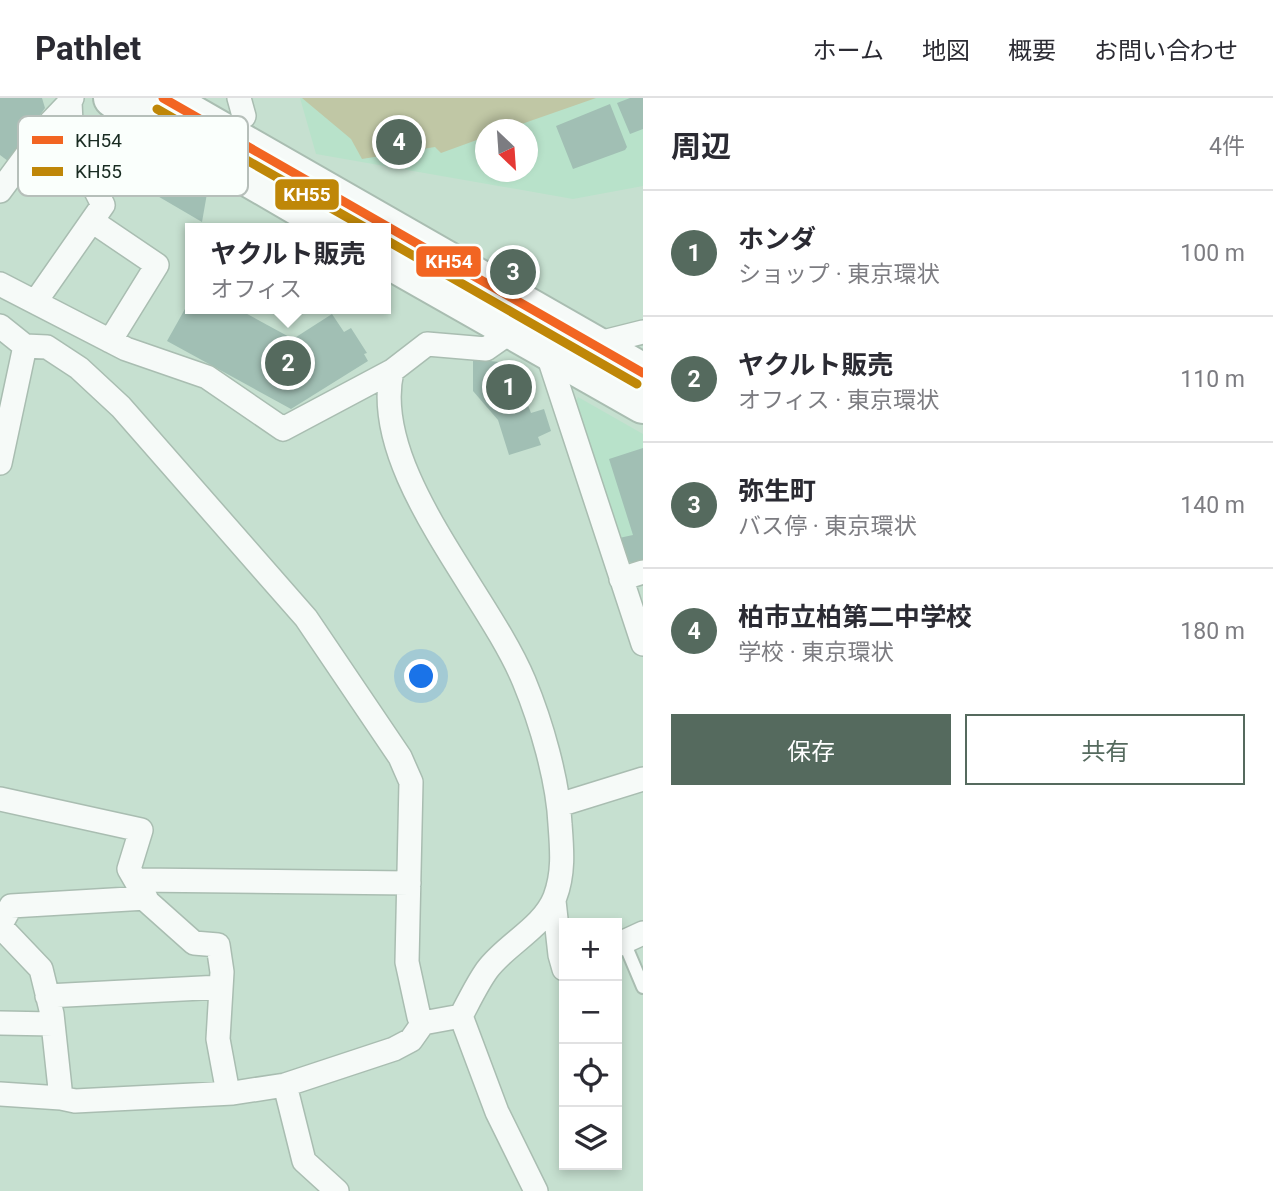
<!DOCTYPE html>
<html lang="ja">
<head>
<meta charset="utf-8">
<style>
	body { margin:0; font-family:Roboto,"Noto Sans JP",sans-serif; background:#f2f2f3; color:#2b2b33 }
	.controls { position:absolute; right:21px; bottom:21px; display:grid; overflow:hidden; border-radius:0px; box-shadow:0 4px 10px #0003 }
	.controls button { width:63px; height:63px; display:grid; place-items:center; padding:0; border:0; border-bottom:2px solid #e1e1e2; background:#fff; color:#2b2b33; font:35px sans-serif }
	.compass { position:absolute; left:475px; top:21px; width:63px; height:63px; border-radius:50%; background:#fff; box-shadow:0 4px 10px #0003; rotate:155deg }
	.you { position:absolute; left:422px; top:579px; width:24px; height:24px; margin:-18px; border:5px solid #fff; border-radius:50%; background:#1a73e8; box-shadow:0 0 0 10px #1a73e833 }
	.badge { display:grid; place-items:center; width:46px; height:46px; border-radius:50%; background:#556a5e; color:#fff; font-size:23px; font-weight:700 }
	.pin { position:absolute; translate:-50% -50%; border:4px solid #fff; box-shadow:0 2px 7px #0006 }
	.popup { position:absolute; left:185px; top:125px; width:206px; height:91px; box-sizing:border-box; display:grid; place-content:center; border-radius:0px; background:#fff; filter:drop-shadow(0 2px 5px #0005); font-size:23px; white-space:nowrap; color:#7c7c81 }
	.popup b { font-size:26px; color:#2b2b33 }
	.popup::after { content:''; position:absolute; left:50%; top:100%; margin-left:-14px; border:14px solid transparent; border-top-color:#fff }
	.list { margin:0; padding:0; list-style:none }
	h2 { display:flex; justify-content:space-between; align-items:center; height:91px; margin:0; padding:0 28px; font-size:30px }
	h2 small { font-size:23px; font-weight:400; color:#7c7c81 }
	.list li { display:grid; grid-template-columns:46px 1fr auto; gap:21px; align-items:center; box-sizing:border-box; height:126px; padding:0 28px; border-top:2px solid #e1e1e2 }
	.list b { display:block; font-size:26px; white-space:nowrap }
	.list p { margin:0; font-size:23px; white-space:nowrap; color:#7c7c81 }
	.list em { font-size:23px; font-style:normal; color:#7c7c81 }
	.actions { display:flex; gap:14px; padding:21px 28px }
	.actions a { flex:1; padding:16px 0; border:2px solid #556a5e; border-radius:0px; text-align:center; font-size:24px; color:#556a5e }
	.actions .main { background:#556a5e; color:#fff }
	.icon { flex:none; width:38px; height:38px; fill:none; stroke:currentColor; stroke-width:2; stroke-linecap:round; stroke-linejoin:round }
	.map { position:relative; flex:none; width:643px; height:1093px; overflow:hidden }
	header { display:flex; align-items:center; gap:42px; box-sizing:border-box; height:98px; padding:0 35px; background:#fff; border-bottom:2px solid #e1e1e2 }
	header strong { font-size:33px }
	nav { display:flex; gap:38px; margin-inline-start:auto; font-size:24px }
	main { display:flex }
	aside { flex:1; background:#fff }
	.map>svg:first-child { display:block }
</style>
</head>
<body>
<header>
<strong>Pathlet</strong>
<nav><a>ホーム</a><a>地図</a><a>概要</a><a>お問い合わせ</a></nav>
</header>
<main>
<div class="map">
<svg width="643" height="1093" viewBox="0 0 643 1093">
	<rect width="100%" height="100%" fill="#c6e0d0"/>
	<path fill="#b8e2ca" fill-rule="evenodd" d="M300 0H643V88L573 101 316 56ZM486 32H528V74H486Z
		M578 299 643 336V467L635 470 624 465 573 308Z"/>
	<path fill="#c0c7a5" d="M302 0H596L507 31 486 32 485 39 441 55 435 49 362 61 351 41Z"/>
	<path fill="#a1bfb4" d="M0 0H42L45 10 8 63 0 57Z
		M630 0H643V31L630 36 617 5Z
		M610 6 627 49 625 52 573 71 556 28Z
		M98 24 209 84 202 124 96 62Z
		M190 202V211H238L293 241 332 216 344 234 351 230 367 255 364 256 368 263 291 311 167 243Z
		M473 261 508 265 534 279 524 297 531 315 544 311 551 333 538 339 541 347 509 357 498 322 473 293Z
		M643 350V463L634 466 626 462 619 440 633 437 609 361Z"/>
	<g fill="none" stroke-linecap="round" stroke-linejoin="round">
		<g stroke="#a9bdb1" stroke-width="16">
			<path id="lane" d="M624 844 643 889"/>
		</g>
		<g stroke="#a9bdb1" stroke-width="26">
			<path id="street" d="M239 0 244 18
				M0 93 51 24 70 4
				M92 123 157 167 110 243
				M0 186 126 251 207 279 283 331 392 273 427 246 486 251 512 233
				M36 203 103 107 72 45 70 4 72 0
				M0 228 25 248
				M595 246 643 234
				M546 251 643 546
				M392 273C369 371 487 494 524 583 541 624 558 682 560 726 562 752 564 775 555 799 543 830 506 846 487 872 477 886 469 903 461 918
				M0 365 25 248 47 249 79 270 121 309 306 520 400 659 411 684 407 864 419 919 423 925 461 918 497 1014 536 1093
				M621 481 643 474
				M0 701 141 732 129 771 148 804 194 845 218 847 222 874 218 941 228 995
				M559 707 643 681
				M136 782 409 785
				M554 803 560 857 564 871
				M0 828 41 871 52 916 61 1000 75 1003 233 995 285 987 394 951 411 942 423 925
				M0 828 11 808 146 800
				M617 847 643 835
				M47 898 221 889
				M0 925 53 926
				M285 987 304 1063 337 1093
				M0 996 61 1000"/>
		</g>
		<g stroke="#a9bdb1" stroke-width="42">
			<path id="highway" d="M113 0 189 44
				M163 0 643 275
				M238 73 336 130
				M386 160 643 306"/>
		</g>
		<use href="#lane" stroke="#f6faf8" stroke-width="12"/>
		<use href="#street" stroke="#f6faf8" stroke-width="23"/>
		<use href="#highway" stroke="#f6faf8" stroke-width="38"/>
		<g stroke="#fafffc" stroke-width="14">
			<path id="bus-1" d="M163 0 643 275"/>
		</g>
		<g stroke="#fafffc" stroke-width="14">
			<path id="bus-2" d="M157 11 366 130
				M386 142 637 286"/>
		</g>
		<use href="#bus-1" stroke="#f26522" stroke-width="9"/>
		<use href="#bus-2" stroke="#bf8708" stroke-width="9"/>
	</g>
	<rect x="18" y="18" width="230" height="80" rx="10" fill="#fafffc" stroke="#b6bfba" stroke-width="2"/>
	<rect x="32" y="38" width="31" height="8" fill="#f26522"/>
	<rect x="32" y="69" width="31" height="9" fill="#bf8708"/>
	<g font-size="19" fill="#182b21">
		<text x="75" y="49">KH54</text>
		<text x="75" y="80">KH55</text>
	</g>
	<g stroke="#fafffc" stroke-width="2.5">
		<rect x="274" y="80" width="66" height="33" rx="7" fill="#bf8708"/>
		<rect x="415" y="147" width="67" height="33" rx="7" fill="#f26522"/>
	</g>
	<g font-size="19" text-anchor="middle" font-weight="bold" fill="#fff">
		<text x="307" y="103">KH55</text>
		<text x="449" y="170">KH54</text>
	</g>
</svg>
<div class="controls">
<button>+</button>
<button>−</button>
<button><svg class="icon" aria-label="locate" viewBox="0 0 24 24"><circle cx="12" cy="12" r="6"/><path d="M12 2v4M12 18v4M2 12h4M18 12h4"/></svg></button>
<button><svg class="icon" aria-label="layers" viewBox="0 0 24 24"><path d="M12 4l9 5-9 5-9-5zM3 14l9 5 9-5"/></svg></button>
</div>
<svg class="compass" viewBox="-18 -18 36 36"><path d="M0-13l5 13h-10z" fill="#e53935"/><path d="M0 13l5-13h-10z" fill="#7c7c81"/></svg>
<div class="you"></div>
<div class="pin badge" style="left:509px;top:289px">1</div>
<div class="pin badge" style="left:288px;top:265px">2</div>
<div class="popup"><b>ヤクルト販売</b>オフィス</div>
<div class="pin badge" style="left:513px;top:174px">3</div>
<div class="pin badge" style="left:399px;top:44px">4</div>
</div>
<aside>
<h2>周辺<small>4件</small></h2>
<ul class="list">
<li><span class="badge">1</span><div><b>ホンダ</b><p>ショップ · 東京環状</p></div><em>100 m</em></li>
<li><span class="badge">2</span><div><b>ヤクルト販売</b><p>オフィス · 東京環状</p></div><em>110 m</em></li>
<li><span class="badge">3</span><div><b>弥生町</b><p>バス停 · 東京環状</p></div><em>140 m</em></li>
<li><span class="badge">4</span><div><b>柏市立柏第二中学校</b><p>学校 · 東京環状</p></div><em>180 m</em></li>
</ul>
<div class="actions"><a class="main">保存</a><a>共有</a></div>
</aside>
</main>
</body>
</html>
